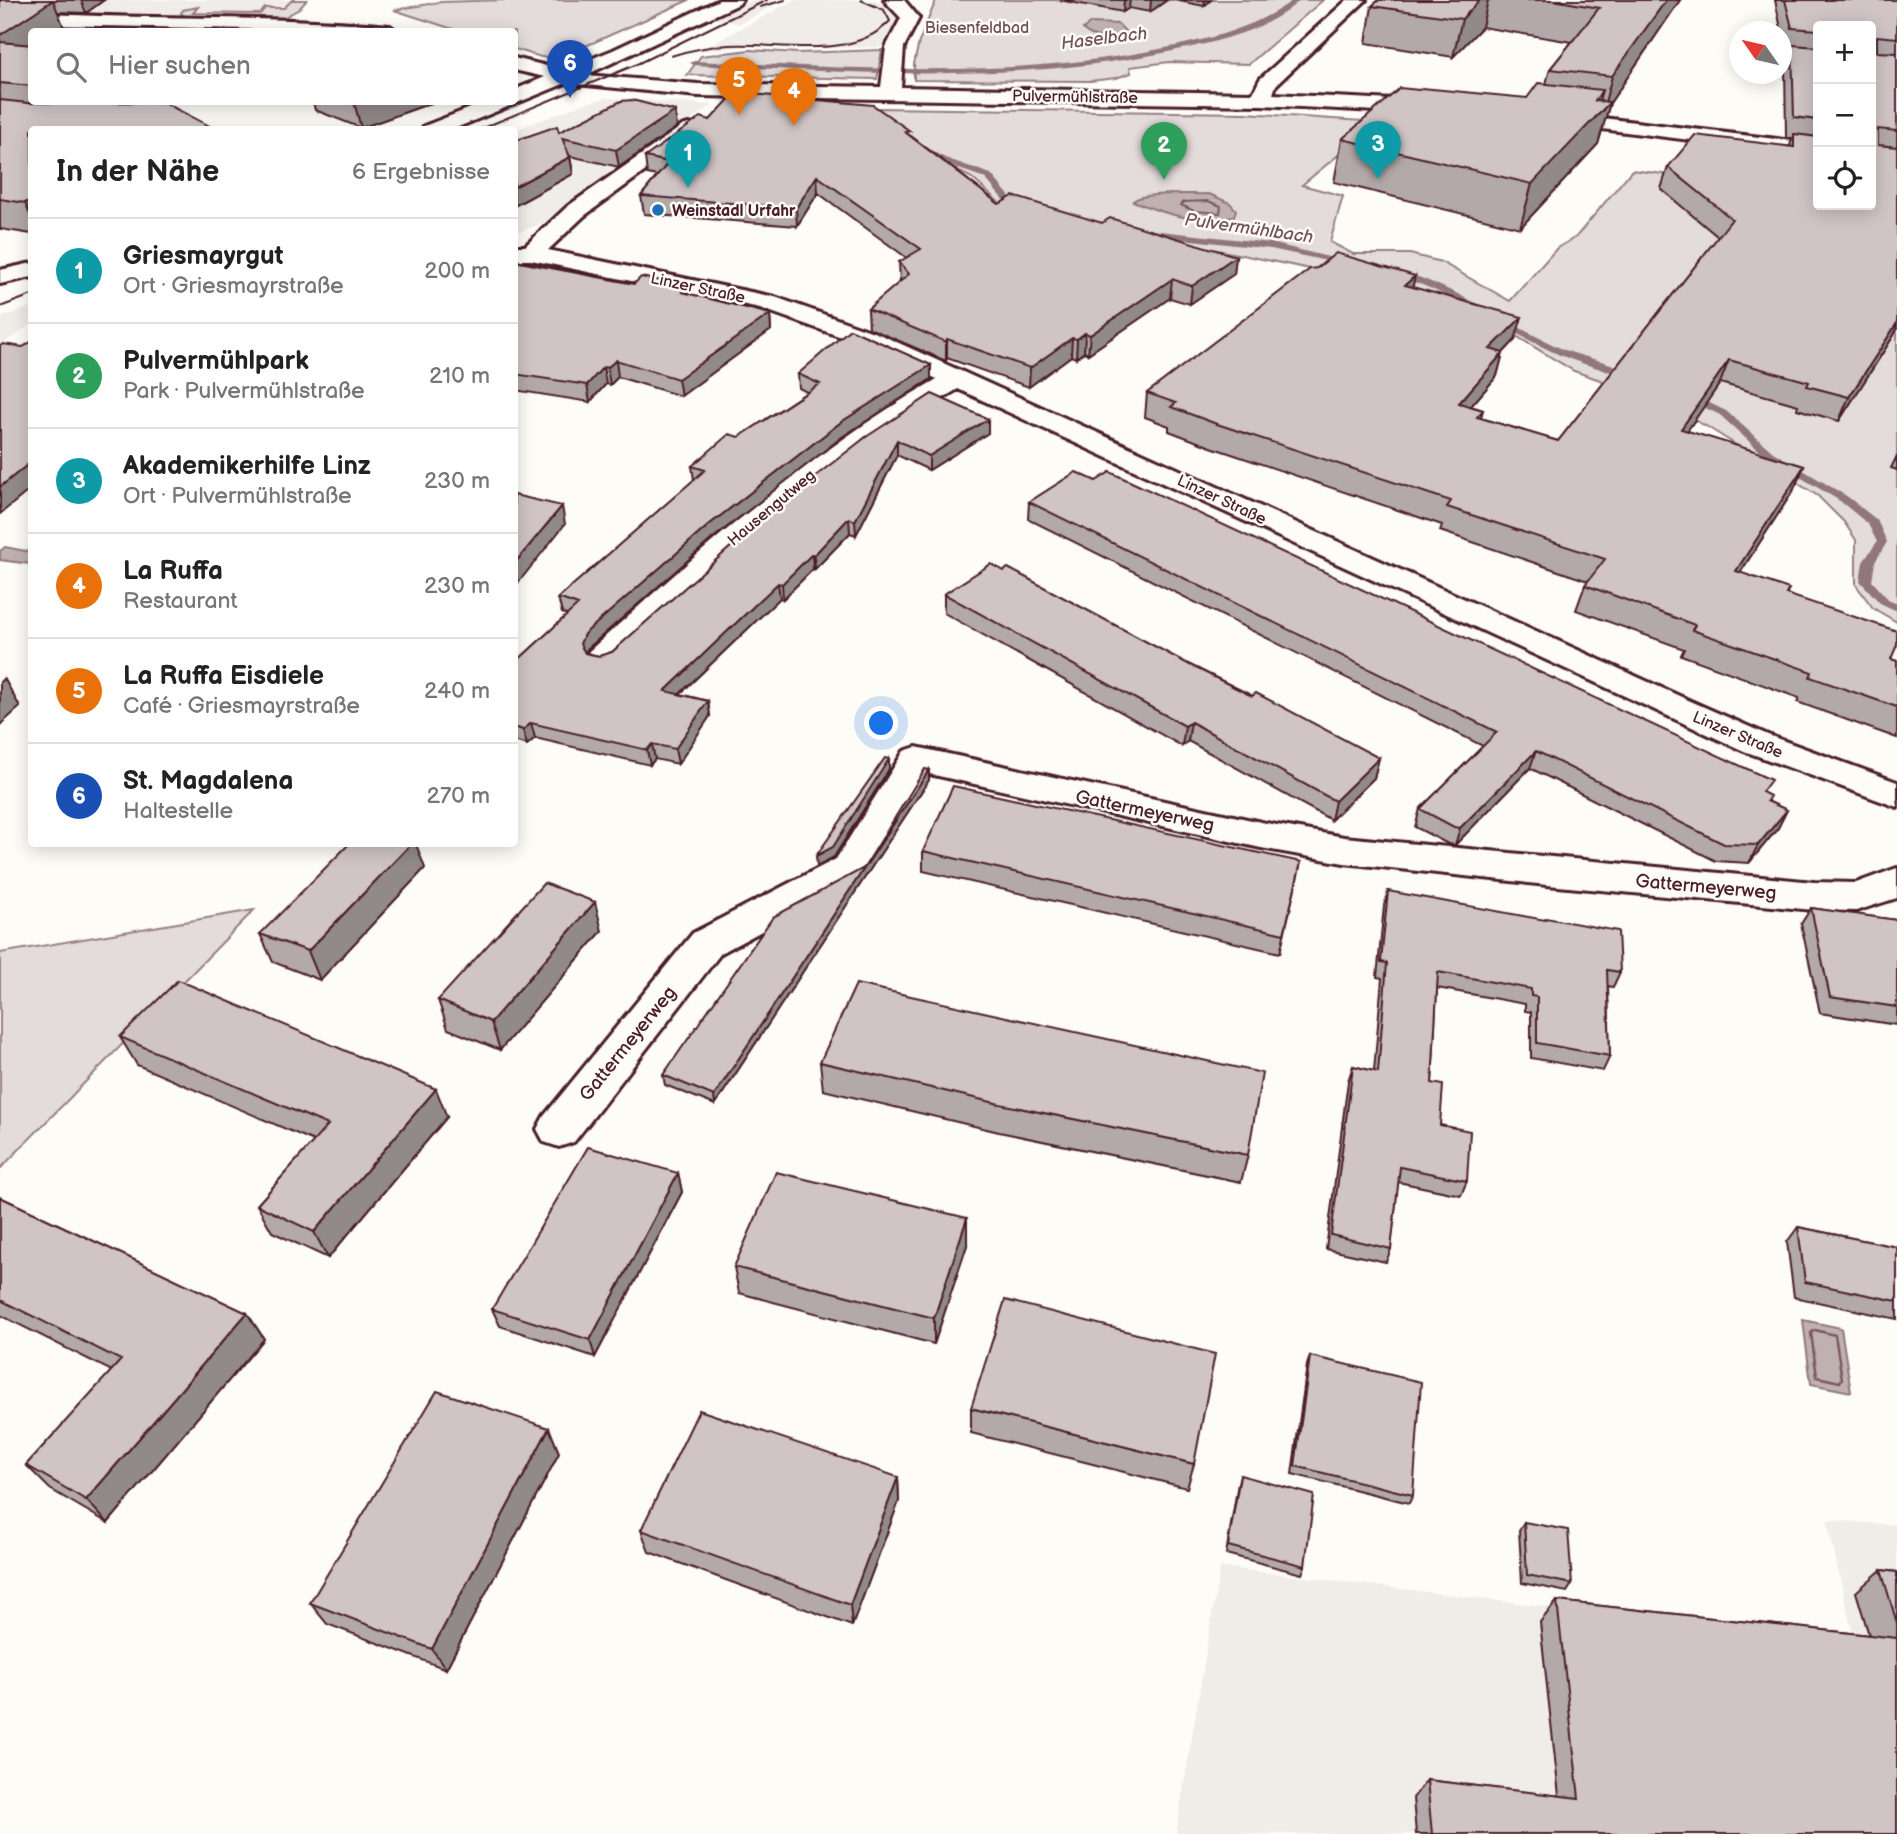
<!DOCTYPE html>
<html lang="de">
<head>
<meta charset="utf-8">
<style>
	body { margin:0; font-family:"Balsamiq Sans",sans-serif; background:#f6f6f6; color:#222 }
	.controls { position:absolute; right:21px; top:21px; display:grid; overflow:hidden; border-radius:7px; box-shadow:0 4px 18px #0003 }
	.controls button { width:63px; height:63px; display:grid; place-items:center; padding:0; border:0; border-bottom:2px solid #e0e0e0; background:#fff; color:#222; font:35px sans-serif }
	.compass { position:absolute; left:1729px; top:21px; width:63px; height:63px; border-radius:50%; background:#fff; box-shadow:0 4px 18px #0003; rotate:304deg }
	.you { position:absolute; left:882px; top:724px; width:24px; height:24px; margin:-18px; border:5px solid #fff; border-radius:50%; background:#1a73e8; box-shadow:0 0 0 10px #1a73e833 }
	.badge { display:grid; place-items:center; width:46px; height:46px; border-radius:50%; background:#1f6fb2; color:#fff; font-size:23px; font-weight:700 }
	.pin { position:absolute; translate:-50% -58px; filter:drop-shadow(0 2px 4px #0008) }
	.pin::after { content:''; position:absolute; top:37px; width:24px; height:21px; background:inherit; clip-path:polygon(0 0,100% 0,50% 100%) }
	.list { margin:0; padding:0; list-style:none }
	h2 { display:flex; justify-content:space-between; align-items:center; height:91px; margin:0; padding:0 28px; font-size:30px }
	h2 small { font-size:23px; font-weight:400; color:#767676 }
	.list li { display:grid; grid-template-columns:46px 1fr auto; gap:21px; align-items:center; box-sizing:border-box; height:105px; padding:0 28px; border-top:2px solid #e0e0e0 }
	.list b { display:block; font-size:26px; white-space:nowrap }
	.list p { margin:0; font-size:23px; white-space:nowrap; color:#767676 }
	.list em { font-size:23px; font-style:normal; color:#767676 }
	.icon { flex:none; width:38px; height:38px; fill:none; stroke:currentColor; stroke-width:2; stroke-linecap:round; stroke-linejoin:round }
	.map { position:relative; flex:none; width:1897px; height:1834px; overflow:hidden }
	.search { position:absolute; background:#fff; box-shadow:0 4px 18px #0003; left:28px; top:28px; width:490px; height:77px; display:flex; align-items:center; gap:18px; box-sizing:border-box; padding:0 24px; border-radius:7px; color:#767676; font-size:26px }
	.panel { position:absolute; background:#fff; box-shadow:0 4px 18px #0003; left:28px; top:126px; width:490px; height:721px; border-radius:7px }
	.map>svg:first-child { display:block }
</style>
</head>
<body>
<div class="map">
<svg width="1897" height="1834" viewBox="0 0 1897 1834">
	<rect width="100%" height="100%" fill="#fdfcf7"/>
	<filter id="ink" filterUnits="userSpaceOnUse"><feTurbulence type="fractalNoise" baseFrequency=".0143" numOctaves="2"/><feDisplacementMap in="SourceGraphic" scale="14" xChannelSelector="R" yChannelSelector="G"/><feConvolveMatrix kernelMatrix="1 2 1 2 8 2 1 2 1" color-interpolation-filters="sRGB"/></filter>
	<g filter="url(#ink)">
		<path fill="#f0ece8" d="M0 0H307L299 9 283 18 66 13 0 7Z
			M752 0H784L739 24 716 19Z
			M795 0H875L899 13 900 20 882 47 795 49 745 46 697 52Z
			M606 98 713 105 569 202 543 223 515 233V130L583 104Z
			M31 307V324L0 346V318Z
			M1827 1520 1897 1525V1834H1176L1220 1567 1855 1644Z"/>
		<path fill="#e3dcda" stroke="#967e82" stroke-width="2" d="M292 0H307L299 9 283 18 184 16 181 13 183 10 198 7 193 13 260 14 265 8H284Z
			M506 0H689L561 57H541L515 49 514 32 459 31 394 10 441 2Z
			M936 0H1323L1249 64 1169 62 1130 67 1131 73 1116 78 1090 81 914 80V64L919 42Z
			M750 50 798 53 882 50 877 79 687 75 701 56Z
			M875 108 1245 113 1378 122 1302 185 1343 196 1330 242 1353 254H1410L1441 262 1510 301 1557 248 1576 237 1632 170 1818 194V205L1897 204V622L1873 608 1856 585V540L1844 522 1818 496 1706 426 1650 397 1574 371 1501 327 1320 271 1003 206 972 178 934 159Z
			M254 910 0 1169V953Z"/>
		<path fill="#c0b1b1" stroke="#91777b" stroke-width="2" d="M1091 23 1118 24 1125 31C1113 39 1092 40 1083 29Z
			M1209 194 1230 203 1236 210 1234 216C1204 227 1162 213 1133 201 1144 191 1192 195 1209 194Z
			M5 547 31 552V564L0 560V551Z
			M1803 1320 1841 1328 1851 1392 1811 1384Z"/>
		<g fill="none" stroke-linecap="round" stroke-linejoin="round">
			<path stroke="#795961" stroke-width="2" d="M1208 201 1221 206 1220 213 1194 211 1181 205 1184 202Z"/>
			<path stroke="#795961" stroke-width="2.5" d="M1815 1330 1835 1335 1842 1379 1840 1382 1817 1377 1811 1333Z"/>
			<path fill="#91777b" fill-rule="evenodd" d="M1293 0H1300C1267 31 1216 42 1173 51 1015 84 854 73 694 65L690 63 694 61C851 68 1010 80 1165 48 1210 39 1255 28 1293 0Z
				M925 147 945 158 991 174 1011 198 1026 208 1019 210 1005 202 985 178 939 162 922 151 921 149Z
				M1141 229 1271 243 1349 262 1345 265 1271 249 1138 234 1137 232Z
				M1396 270C1456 286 1503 322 1558 347 1580 358 1615 361 1634 375L1626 377C1600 368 1573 362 1549 350 1496 325 1450 291 1393 275L1392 273Z
				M1685 394H1691L1726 411 1773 452 1848 497 1877 520 1887 542 1875 562 1872 581 1888 599 1897 603V611L1880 603 1860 581 1863 562 1877 542 1868 524 1840 501 1765 456 1720 415 1685 398Z"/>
			<g stroke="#4a1f2b" stroke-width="6">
				<path id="minor" d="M719 0H742L739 4 586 75 698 84 881 87 886 47 901 18 884 0H904L919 18 904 47 901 87 1253 93 1260 79 1347 0H1366L1276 85 1273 94 1434 102 1441 104 1444 108 1441 112 1434 114 1261 105 698 96 566 83 451 130H421L424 126 486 102H514V90L545 77 514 70V58L563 70 613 50Z
					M0 11C130 21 260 14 390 26L399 32 49 25 0 21Z
					M1782 50 1818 53V65L1782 62Z
					M1553 112 1818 144V156L1546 122 1543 118 1546 114Z
					M689 124 696 126 699 130 696 134 584 216 548 250 775 297 879 334 1686 699 1768 735 1897 782V807L1744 751 958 389C829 464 721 564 613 665L601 668 589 665 585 658 589 651C699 552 808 453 937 379L861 344 760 308 531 260H514V246H525L568 206 682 126Z
					M32 263V277L0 284V270Z
					M916 747 1261 822 1344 837 1814 882 1856 883 1897 868V898L1856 911 1814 910 1547 885 1344 863 1261 848 925 773 862 877 721 953 574 1142 559 1147 544 1142 537 1129 544 1116 693 933 836 859 904 751Z"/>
			</g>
			<use href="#minor" fill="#fdfcf7" fill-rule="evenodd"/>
			<path stroke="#4a1f2b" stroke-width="2" d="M760 7 785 0
				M671 56C690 50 710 46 729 45 780 42 851 62 890 21L884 10 861 0
				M478 130 635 65 767 0
				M0 307 32 295"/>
		</g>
		<path fill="#b3a9a9" stroke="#4a1f2b" stroke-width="2" fill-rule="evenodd" d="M0 0H104L86 13 58 12 64 28 32 32V102H163L32 130V234L0 229Z
			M1059 0H1167L1150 12 1129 8 1123 12Z
			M1174 0H1211L1204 6Z
			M1379 0H1680L1610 103 1598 144 1520 228 1334 182 1342 139 1527 98 1546 84 1550 69 1572 42 1482 27 1453 57 1366 43 1372 6Z
			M1775 0H1897V328L1894 335 1839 421 1797 409 1798 405 1720 383 1687 431 1804 466 1793 491 1740 573 1787 594 1891 659 1897 661V738L1797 702 1799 698 1681 655 1684 649 1576 610 1585 585 1588 581 1440 531 1442 525 1211 447 1169 431V426L1145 417 1147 393 1412 287 1515 340 1503 353 1497 376 1471 406 1483 410 1481 418 1558 441 1718 237 1661 189 1668 167 1790 146 1792 138H1786L1785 65 1791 48H1785ZM1818 26H1871L1818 205Z
			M313 102H434L361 128 315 110Z
			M710 120 911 136 999 204 1102 223 1236 256 1234 274 1190 304 1170 298 1088 354 1084 352 1076 358 1071 356 1029 387 947 358 946 361 869 328 868 309 900 282 899 262 907 258 818 193 797 226 644 214 641 196 657 176 647 174 645 157Z
			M677 127 619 167 570 156 573 174 514 206V141L559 132Z
			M514 261 689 294 770 314 771 330 681 396 618 377 610 385 606 384 590 402 514 390Z
			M798 374 931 379 842 437 712 539 587 649 586 653 599 656 612 652 866 437 988 419V433L929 470 897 455 856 535 850 533 815 569H813L783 599 780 598 680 694 708 701 710 716 678 764 655 759 650 765 535 738 527 745 514 741V664L567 615 562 613 558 598 694 480 692 466 739 437 807 392 799 388Z
			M1897 456V470L1891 468Z
			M1029 502 1764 793 1767 801 1787 810 1778 828 1749 863 1716 861 1530 768 1455 845 1448 844 1415 827 1420 809 1483 746 1028 519Z
			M944 594 1190 665 1379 758 1374 778 1331 820 1188 741 1182 746 944 613Z
			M929 770V780L715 1105 665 1085 663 1075 864 868Z
			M923 851 1301 862 1280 953 923 871Z
			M425 868 320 980 273 962 260 934Z
			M1388 891 1620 972 1613 987 1608 986 1610 1056 1603 1071 1531 1058V1012L1525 1011V1004L1437 988 1432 1083 1440 1125 1467 1181 1461 1195 1398 1182 1391 1249 1386 1262 1326 1249 1348 1081 1353 1066 1374 1071 1382 978 1377 977 1384 906Z
			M1811 908 1897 920V1025L1820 1013 1801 924Z
			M602 931 500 1050 448 1029 438 1000Z
			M120 1037 447 1117 328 1258 272 1232 257 1205 314 1141 137 1065Z
			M820 1062 1248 1155 1241 1182 999 1132 823 1090Z
			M678 1173 682 1192 595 1357 500 1326 492 1309Z
			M0 1197 247 1313 264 1339 108 1523 50 1489 26 1465 112 1371 0 1315Z
			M1798 1227 1897 1247V1319L1794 1297 1787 1242Z
			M967 1245 934 1344 739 1293 734 1267Z
			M1310 1356 1413 1495 1409 1503 1292 1474 1307 1365Z
			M971 1408 1194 1464 1187 1488 971 1433Z
			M549 1428 559 1453 446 1669 327 1624 310 1603Z
			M1240 1475 1305 1566 1302 1574 1226 1554 1238 1483Z
			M898 1477 899 1501 852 1626 649 1552 641 1530Z
			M1524 1522 1572 1584 1567 1592 1522 1583 1519 1530Z
			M1881 1570 1897 1572V1834H1416L1413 1798 1427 1780 1559 1796 1540 1622 1557 1601 1869 1635 1856 1592Z"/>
		<path fill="#928a89" stroke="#4a1f2b" stroke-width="2" d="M53 0 64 28 59 32H32V50L0 63V35Z
			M81 0H104L86 13Z
			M1124 0H1130L1129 8 1123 12Z
			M1151 0H1167L1150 12Z
			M1205 0H1211L1204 6Z
			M1480 0H1488L1482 27 1453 57 1462 19Z
			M1666 0H1680L1610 103 1598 144 1520 228 1532 184 1602 90 1594 119 1603 110 1612 76Z
			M354 102H434L361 128Z
			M675 111 677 127 619 167 616 150Z
			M570 157 573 174 514 206V187Z
			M817 176 818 193 797 226 796 208Z
			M32 200V219L25 203Z
			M1236 256 1234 274 1190 304 1192 286Z
			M1415 276 1410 299 1405 285Z
			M1172 279 1170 298 1088 354 1090 335Z
			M688 286 690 302 682 292Z
			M770 314 771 330 681 396 678 379Z
			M1522 317 1515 340 1484 373 1490 349Z
			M1897 323V328L1894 335 1839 421 1849 397Z
			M1085 333 1084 352 1076 358 1077 339Z
			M1072 338 1071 356 1029 387 1030 368Z
			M947 339V358L946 361V342Z
			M1503 353 1497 376 1453 427 1459 403Z
			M616 360 618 377 610 385 607 368Z
			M1729 360 1720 383 1672 453 1681 429Z
			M931 365V379L842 437 712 539 587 649 583 659 580 644 584 634 710 524 841 422Z
			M603 367 606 384 590 402 587 385Z
			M988 419V433L929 470V456Z
			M897 440V455L856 535 855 521Z
			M32 461V488L0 514V487Z
			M1804 466 1793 491 1725 596 1736 571Z
			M562 506 565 524 514 588V564Z
			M849 518 850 533 815 569 814 555Z
			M812 554 813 569 783 599 782 584Z
			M778 583 780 598 667 706 665 691Z
			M4 678 20 707 0 725V682Z
			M708 701 710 716 678 764 675 749Z
			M1191 722 1188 741 1182 746 1185 726Z
			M531 723 535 738 527 745 523 730Z
			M652 744 655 759 650 765 647 750Z
			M1536 751 1530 768 1455 845 1460 828Z
			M1379 758 1374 778 1331 820 1335 801Z
			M889 759V769L834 857 817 866 816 856Z
			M929 770V780L715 1105 714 1096Z
			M1787 810 1778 828 1749 863 1758 845Z
			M411 844H416L425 868 320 980 308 951Z
			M595 902 602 931 500 1050 491 1022Z
			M436 1089 447 1117 328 1258 314 1232Z
			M678 1173 682 1192 595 1357 590 1340Z
			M967 1218V1245L934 1344V1318Z
			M247 1313 264 1339 108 1523 86 1500Z
			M549 1428 559 1453 446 1669 432 1649Z
			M898 1477 899 1501 852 1626 850 1605Z"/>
		<path fill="#d0c5c4" stroke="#4a1f2b" stroke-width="2" d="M0 0H53L0 35Z
			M1379 0H1480L1462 19 1372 6Z
			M1553 0H1666L1612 76 1550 69 1599 8Z
			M1785 0H1897V38L1877 36V52L1897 53V131L1878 129V145L1897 147V323L1849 397 1807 386 1809 382 1729 360 1681 429 1804 466 1736 571 1789 589 1786 594 1897 631V645L1891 659 1897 661V707L1810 677 1812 672 1692 630 1695 625 1585 585 1605 559 1447 507 1451 501 1214 423 1171 407 1176 403 1147 393 1310 269 1317 268 1336 253 1415 276 1405 285 1522 317 1490 349 1503 353 1459 403 1483 410 1477 417 1558 441 1732 219 1668 167 1695 135 1794 147V134L1818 137V205H1871V26H1818V30L1792 28Z
			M0 42 32 45V86L0 83Z
			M1792 45 1818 47V120L1794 117Z
			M1538 83 1602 90 1595 101 1610 102 1532 184 1342 139 1400 88 1419 90 1422 88 1527 98Z
			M752 94 873 105 910 131 905 132 999 204 1013 196 1102 223 1110 218 1236 256 1192 286 1172 279 1090 335 1085 333 1077 339 1072 338 1030 368 947 339 946 342 868 309 909 274 899 262 921 249 817 176 796 208 641 196 669 162 645 157 701 117 710 120 732 96 749 97Z
			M0 100 28 103 163 102 217 130H32V200L25 203 0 199Z
			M632 100 675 111 616 150 562 138 570 157 514 187V141L557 126 559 132 621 101Z
			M514 261 634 284 641 277 688 286 682 292 770 314 678 379 616 360 607 368 603 367 587 385 514 374Z
			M850 329 931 365 841 422 710 524 584 634 580 644 585 653 599 656 612 652 778 505 866 437 932 394 988 419 929 456 897 440 855 521 849 518 814 555 812 554 782 584 778 583 665 691 708 701 675 749 652 744 647 750 531 723 523 730 514 727V664L578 605 558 598 705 470 692 466 729 434 739 437 820 384 798 374Z
			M32 341V461L0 487V346L3 344 23 347Z
			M1076 472 1096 481 1110 472 1771 780 1762 792 1770 796 1767 801 1787 810 1758 845 1724 844 1536 751 1460 828 1454 827 1420 809 1497 732 1029 502Z
			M514 495 562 506 514 564Z
			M991 564 1004 571 1008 568 1190 665 1252 696 1256 693 1379 758 1335 801 1191 722 1185 726 944 594Z
			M885 758 889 759 833 847 816 856Z
			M925 769 929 770 714 1096 663 1075 773 917 864 868Z
			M953 786 1301 862 1284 934 923 851Z
			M349 844H411L308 951 260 934Z
			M544 883 595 902 491 1022 438 1000Z
			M1388 891 1545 920 1546 918 1618 931 1620 972 1607 970 1610 1056 1537 1043V997L1531 996V989L1438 972 1432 1083 1443 1085 1440 1125 1470 1131 1467 1181 1400 1167 1391 1249 1331 1235 1353 1066 1378 1072 1387 963 1381 962Z
			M1811 908 1897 920V1007L1830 997Z
			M178 980 436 1089 314 1232 257 1205 328 1125 120 1037Z
			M856 984 1262 1073 1248 1155 1000 1104 820 1062Z
			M588 1147 678 1173 590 1340 492 1309Z
			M776 1172 967 1218 934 1318 734 1267Z
			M0 1197 247 1313 86 1500 26 1465 121 1360 0 1300Z
			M1798 1227 1897 1247V1301L1805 1282Z
			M1005 1300 1215 1354 1194 1464 971 1408Z
			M1310 1356 1421 1382 1413 1495 1295 1466Z
			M437 1391 549 1428 432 1649 310 1603Z
			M699 1410 898 1477 850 1605 641 1530Z
			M1240 1475 1314 1495 1305 1566 1228 1546Z
			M1524 1522 1568 1530 1572 1584 1527 1575Z
			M1881 1570 1897 1572V1623Z
			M1557 1601 1897 1638V1834H1432L1427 1780 1579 1798Z"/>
	</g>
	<circle fill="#1f6fb2" stroke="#fdfcf7" stroke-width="2.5" cx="658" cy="210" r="7"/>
	<g text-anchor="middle" stroke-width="5" stroke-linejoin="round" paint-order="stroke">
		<g font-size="16" fill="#704e57" stroke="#fdfcf7">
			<text x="977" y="33">Biesenfeldbad</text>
		</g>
		<g font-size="16" fill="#4a1f2b" stroke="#fdfcf7">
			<text transform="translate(1075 96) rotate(1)" y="6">Pulvermühlstraße</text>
			<text transform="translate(698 287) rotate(12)" y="6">Linzer Straße</text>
			<text transform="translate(1222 499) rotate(25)" y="6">Linzer Straße</text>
			<text transform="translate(771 507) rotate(-40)" y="6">Hausengutweg</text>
			<text transform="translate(1738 734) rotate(23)" y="6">Linzer Straße</text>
		</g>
		<g font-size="16" font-weight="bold" fill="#4a1f2b" stroke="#fdfcf7" text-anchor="start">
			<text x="672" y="216">Weinstadl Urfahr</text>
		</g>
		<g font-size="18" font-style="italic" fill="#73525a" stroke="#fdfcf7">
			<text transform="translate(1104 38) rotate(-7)" y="6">Haselbach</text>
			<text transform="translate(1249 228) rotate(8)" y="6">Pulvermühlbach</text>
		</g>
		<g font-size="19" fill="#4a1f2b" stroke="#fdfcf7">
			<text transform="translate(1145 810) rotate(12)" y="7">Gattermeyerweg</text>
			<text transform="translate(1706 886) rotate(5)" y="7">Gattermeyerweg</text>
			<text transform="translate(627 1043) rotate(-51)" y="7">Gattermeyerweg</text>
		</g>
	</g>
</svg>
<div class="controls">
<button>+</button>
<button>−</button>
<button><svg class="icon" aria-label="locate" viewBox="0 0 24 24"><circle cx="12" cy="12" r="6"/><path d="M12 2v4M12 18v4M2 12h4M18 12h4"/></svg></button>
</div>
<svg class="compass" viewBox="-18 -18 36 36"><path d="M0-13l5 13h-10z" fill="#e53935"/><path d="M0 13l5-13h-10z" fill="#767676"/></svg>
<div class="you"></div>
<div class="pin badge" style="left:688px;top:188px;background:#0f9aa8">1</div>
<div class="pin badge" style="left:1164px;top:180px;background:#2e9e5b">2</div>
<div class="pin badge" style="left:1378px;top:179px;background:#0f9aa8">3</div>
<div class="pin badge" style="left:794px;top:126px;background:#e8710a">4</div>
<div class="pin badge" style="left:739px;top:115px;background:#e8710a">5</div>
<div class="pin badge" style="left:570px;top:98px;background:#1a4fb4">6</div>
<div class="search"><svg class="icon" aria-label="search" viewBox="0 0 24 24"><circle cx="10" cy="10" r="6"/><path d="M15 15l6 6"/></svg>Hier suchen</div>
<section class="panel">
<h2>In der Nähe<small>6 Ergebnisse</small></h2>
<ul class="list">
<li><span class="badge" style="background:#0f9aa8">1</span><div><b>Griesmayrgut</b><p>Ort · Griesmayrstraße</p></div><em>200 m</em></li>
<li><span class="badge" style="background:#2e9e5b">2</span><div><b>Pulvermühlpark</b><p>Park · Pulvermühlstraße</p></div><em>210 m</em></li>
<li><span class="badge" style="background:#0f9aa8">3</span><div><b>Akademikerhilfe Linz</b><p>Ort · Pulvermühlstraße</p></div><em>230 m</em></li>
<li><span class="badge" style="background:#e8710a">4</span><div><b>La Ruffa</b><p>Restaurant</p></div><em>230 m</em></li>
<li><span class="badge" style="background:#e8710a">5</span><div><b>La Ruffa Eisdiele</b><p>Café · Griesmayrstraße</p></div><em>240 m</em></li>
<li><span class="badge" style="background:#1a4fb4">6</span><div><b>St. Magdalena</b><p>Haltestelle</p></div><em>270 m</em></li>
</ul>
</section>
</div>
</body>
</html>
